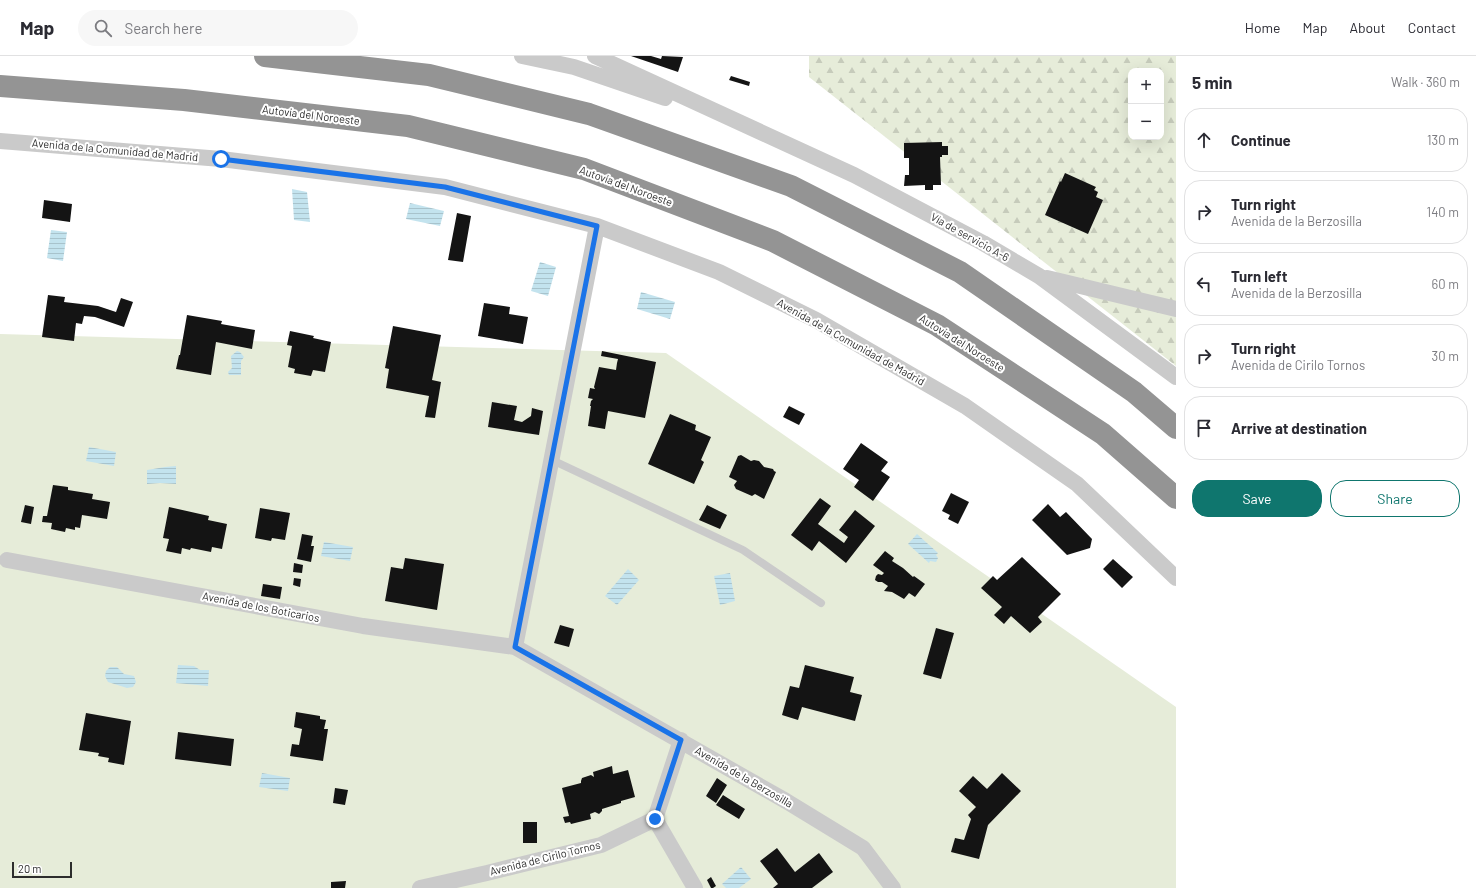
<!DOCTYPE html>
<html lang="en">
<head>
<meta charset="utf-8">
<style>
	body { margin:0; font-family:Barlow,sans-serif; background:#f7f7f7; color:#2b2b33 }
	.controls { position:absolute; right:12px; top:12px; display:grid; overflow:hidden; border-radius:8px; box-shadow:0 4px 16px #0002 }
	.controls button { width:36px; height:36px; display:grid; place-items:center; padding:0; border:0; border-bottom:1px solid #e1e1e2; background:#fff; color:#2b2b33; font:20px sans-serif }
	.scale { position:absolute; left:12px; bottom:10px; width:60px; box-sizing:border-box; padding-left:4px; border:2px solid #2d2d2d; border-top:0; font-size:11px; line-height:14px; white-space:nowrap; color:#2d2d2d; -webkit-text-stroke:3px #fff; paint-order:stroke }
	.stop { position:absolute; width:12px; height:12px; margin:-9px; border:3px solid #1a73e8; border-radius:50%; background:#fff }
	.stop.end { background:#1a73e8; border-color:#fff; box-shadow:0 1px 4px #0008 }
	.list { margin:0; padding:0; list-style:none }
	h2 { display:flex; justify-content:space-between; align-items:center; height:52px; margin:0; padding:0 16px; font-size:17px }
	h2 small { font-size:13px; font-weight:400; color:#7c7c81 }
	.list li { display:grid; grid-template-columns:26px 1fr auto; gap:12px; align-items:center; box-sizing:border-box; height:64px; margin:0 8px 8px; padding:0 8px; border:1px solid #e1e1e2; border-radius:16px }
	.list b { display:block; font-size:15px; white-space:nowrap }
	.list p { margin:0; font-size:13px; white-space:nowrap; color:#7c7c81 }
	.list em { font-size:13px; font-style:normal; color:#7c7c81 }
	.actions { display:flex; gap:8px; padding:12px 16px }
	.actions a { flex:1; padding:9px 0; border:1px solid #0f766e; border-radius:16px; text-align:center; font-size:14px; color:#0f766e }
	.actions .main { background:#0f766e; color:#fff }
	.icon { flex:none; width:22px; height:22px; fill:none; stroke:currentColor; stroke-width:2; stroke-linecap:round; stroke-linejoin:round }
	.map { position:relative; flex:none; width:1176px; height:832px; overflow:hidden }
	header { display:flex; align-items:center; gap:24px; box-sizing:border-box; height:56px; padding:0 20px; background:#fff; border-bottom:1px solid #e1e1e2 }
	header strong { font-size:19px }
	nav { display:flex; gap:22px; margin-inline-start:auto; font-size:14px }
	.search { width:280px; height:36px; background:#f7f7f7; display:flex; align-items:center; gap:10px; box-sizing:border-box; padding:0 14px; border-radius:22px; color:#7c7c81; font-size:15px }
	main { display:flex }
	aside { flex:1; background:#fff }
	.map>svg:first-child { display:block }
</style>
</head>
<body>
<header>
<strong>Map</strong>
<div class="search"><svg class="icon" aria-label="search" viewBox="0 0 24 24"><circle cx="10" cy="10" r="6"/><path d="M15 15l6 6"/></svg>Search here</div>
<nav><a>Home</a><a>Map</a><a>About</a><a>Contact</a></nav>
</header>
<main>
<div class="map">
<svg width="1176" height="832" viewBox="0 0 1176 832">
	<defs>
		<pattern id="forest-firs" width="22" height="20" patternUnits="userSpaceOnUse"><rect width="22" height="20" fill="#e6ecd9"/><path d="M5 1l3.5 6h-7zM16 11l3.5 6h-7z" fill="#c6cbbb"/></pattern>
		<pattern id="water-rules" width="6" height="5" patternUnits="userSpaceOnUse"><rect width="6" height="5" fill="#c3e3ee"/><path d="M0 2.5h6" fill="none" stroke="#a8c3cc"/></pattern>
	</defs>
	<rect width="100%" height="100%" fill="#fff"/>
	<path fill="url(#forest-firs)" fill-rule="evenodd" d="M809 0H1176V310L809 21ZM1131 15H1161V81H1131Z"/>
	<path fill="#e6ecd9" d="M0 278 666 297 1176 651V832H0Z"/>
	<path fill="url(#water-rules)" d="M292 133 307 136 310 166 294 164Z
		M410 147 444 155 440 170 406 163Z
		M51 174 67 176 63 205 47 202Z
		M540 206 556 211 548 240 531 235Z
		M641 236 675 246 670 263 637 253Z
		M237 295 240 296 244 301 241 305V319H229L228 316 232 312 231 300Z
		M89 391 116 396 114 410 86 405Z
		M176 410V428L160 427 147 428V414L165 411Z
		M917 478 938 497 936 499 938 502 936 506 930 505 929 507 908 488Z
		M324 486 353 491 350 505 321 500Z
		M628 513 639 524 617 549 605 540Z
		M730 517 735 545 720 549 714 520Z
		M178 609 194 610 200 614H209L208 630 176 627Z
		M110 611H117L124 618 134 620 136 626 133 631 127 632 108 626 105 620 106 615Z
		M262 717 290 722 288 735 259 731Z
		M741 811 751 823 739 832H726L722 828Z"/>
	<path fill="#141414" d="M631 0H651L661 3 662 0 683 1 678 16Z
		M731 20 750 26 749 30 729 24Z
		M942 86V90H948V99H942V101H940L941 129H933V134H925V129L904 130 905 119H909V102H904V87Z
		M1065 117 1096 131 1094 134 1098 136 1096 141 1103 144 1088 178 1045 159 1060 125 1061 126Z
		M44 144 72 148 70 166 42 162Z
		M457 157 471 160 463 206 448 204Z
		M48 239 65 241 64 246 98 250 116 256 121 242 133 246 124 271 95 261 84 260 82 268 76 267 74 285 42 281Z
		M484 247 510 251 509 258 528 261 523 288 478 280Z
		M187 259 222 265 221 268 255 274 252 293 216 286 211 319 176 313 179 299H180Z
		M393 270 441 279 432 324 441 326 435 362 425 361 429 340 386 332 389 313 385 312Z
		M290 275 314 280 313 282 331 286 325 316 313 314 311 320 294 317 295 313 288 311 292 290 287 289Z
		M602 295 656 306 645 362 608 355 605 373 588 370 591 350H590L591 345 593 343 588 342 590 332 595 333 594 331 599 311 616 314 617 307 618 303 601 300Z
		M492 346 517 350 514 364 522 366 531 360 532 352 543 355 539 379 488 371Z
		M789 350 805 358 799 369 783 361Z
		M670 358 696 369 695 374 711 381 701 404 704 406 694 428 648 408Z
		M861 387 888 406 881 415 890 421 873 445 854 431 859 424 843 413Z
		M741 399 751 405 754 404 759 405 764 411 773 413 774 415 776 416 764 443 755 438 752 440 736 433 734 429 737 425 729 421 738 400Z
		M53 429 68 431V434L93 438 92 443 110 446 107 463 82 459 80 472 75 471V474L66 472 65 476 51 473 52 467 42 466 43 460H47Z
		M951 437 969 446 958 468 948 463 950 459 942 455Z
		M820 442 831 450 818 468 844 487 848 481 839 474 855 454 875 470 846 507 819 485 812 495 791 479Z
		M1048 448 1060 461 1066 456 1092 483 1090 492 1067 499 1032 464Z
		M25 449 34 451 31 468 21 466Z
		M707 449 727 459 720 473 699 464Z
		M169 451 209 460 208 464 227 468 222 493 212 491 211 496 191 492 190 494 182 492 181 498 166 495 169 483 163 482Z
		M260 452 290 457 285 484 272 482 271 485 255 482Z
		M302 478 313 480 311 490H314L311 506 297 503Z
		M885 495 894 502 892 505 903 512 913 521 914 520 925 528 915 541 909 537 904 543 892 536 884 535 888 530 882 526H878L875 524 876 520 878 518 882 519 884 517 873 509Z
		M1022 501 1061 538 1038 561 1042 566 1030 577 1011 560 1004 568 994 559 1002 551 981 532 993 520 997 524Z
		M405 502 444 508 437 554 385 545 391 511 403 513Z
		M1113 503 1133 521 1122 532 1103 513Z
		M294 507 303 509 302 517 293 516Z
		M294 522 301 523 300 531 293 529Z
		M263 528 282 531 280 543 261 540Z
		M560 569 574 573 569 591 554 587Z
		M936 572 954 577 941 623 923 618Z
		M805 609 854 621 850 636 862 639 855 665 802 651 798 664 782 659 790 630 799 632Z
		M296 656 320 660V663L326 664 324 673H328L323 705 290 700 292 688 299 689 302 673 294 671Z
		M86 657 131 665 124 709 108 706 109 702 98 700 99 697 79 694Z
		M178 676 234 683 231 710 175 703Z
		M612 710 613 718 628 714 635 741 621 745V747L602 753V755L599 758 595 756 590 758 591 763 571 768 570 766 565 767 563 761 569 760 562 732 581 727V725L582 722 591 719 594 721 593 716Z
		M1002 717 1021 735 988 769 979 803 951 796 955 782 964 784 971 763 968 759 976 751 959 735 973 720 987 733Z
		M717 722 727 729 716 747 706 740Z
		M335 732 348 734 345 749 333 747Z
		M723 739 745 753 739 763 716 749Z
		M523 766H537V787H523Z
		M777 792 795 816 819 797 833 816 812 832H773L778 828 760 805Z
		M711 821 716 830 713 832H711L707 824Z
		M346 825 345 832H331V826Z"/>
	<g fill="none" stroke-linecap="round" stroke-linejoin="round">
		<path stroke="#cacaca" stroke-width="8" d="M552 404 743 494 821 547"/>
		<path stroke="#cacaca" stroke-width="16" d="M522 0 574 11 665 42
			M595 0 854 119 983 187 1039 220 1176 321
			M0 85 221 103 445 131 597 170 719 216 816 264 965 350 1077 428 1176 522
			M597 170 515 591 786 745 863 792 893 832
			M1047 222 1176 253
			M7 504 363 570 515 591
			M655 763 695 832
			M420 832 487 817 601 789 655 763 681 684"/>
		<path stroke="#949494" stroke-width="22" d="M265 0 429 19 589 58 791 130 960 216 1134 336 1176 372
			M0 30 184 44 408 70 584 113 773 185 937 269 1103 378 1176 442"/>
	</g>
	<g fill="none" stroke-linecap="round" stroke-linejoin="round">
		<path stroke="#1a73e8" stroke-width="5" d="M221 103 445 131 597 170 515 591 681 684 655 763"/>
	</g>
	<g text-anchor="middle" stroke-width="4" stroke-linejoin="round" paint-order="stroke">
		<g font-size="11" fill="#2d2d2d" stroke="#fff">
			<text transform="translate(311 59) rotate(7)" y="4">Autovía del Noroeste</text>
			<text transform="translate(115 94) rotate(5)" y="4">Avenida de la Comunidad de Madrid</text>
			<text transform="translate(626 130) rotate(20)" y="4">Autovía del Noroeste</text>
			<text transform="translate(970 181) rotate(29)" y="4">Vía de servicio A-6</text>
			<text transform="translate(851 286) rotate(29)" y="4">Avenida de la Comunidad de Madrid</text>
			<text transform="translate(962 287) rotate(32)" y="4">Autovía del Noroeste</text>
			<text transform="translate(261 551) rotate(11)" y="4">Avenida de los Boticarios</text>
			<text transform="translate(744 721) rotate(30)" y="4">Avenida de la Berzosilla</text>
			<text transform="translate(545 802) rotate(-14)" y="4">Avenida de Cirilo Tornos</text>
		</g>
	</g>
</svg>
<div class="controls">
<button>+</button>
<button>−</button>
</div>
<div class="scale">20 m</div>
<div class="stop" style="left:221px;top:103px"></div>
<div class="stop end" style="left:655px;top:763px"></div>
</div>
<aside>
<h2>5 min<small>Walk · 360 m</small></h2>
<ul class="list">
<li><svg class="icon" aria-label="ahead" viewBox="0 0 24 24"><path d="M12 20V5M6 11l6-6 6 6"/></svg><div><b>Continue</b></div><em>130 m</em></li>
<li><svg class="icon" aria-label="right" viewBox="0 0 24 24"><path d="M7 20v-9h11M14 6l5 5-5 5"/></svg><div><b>Turn right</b><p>Avenida de la Berzosilla</p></div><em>140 m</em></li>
<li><svg class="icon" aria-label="left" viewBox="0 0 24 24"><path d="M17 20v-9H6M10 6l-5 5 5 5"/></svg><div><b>Turn left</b><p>Avenida de la Berzosilla</p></div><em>60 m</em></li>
<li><svg class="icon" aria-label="right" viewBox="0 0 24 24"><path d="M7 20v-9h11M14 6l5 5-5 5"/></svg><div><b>Turn right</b><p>Avenida de Cirilo Tornos</p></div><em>30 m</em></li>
<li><svg class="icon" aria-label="arrive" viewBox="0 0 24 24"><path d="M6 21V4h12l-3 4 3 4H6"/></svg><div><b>Arrive at destination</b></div></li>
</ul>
<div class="actions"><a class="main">Save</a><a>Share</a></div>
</aside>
</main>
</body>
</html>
